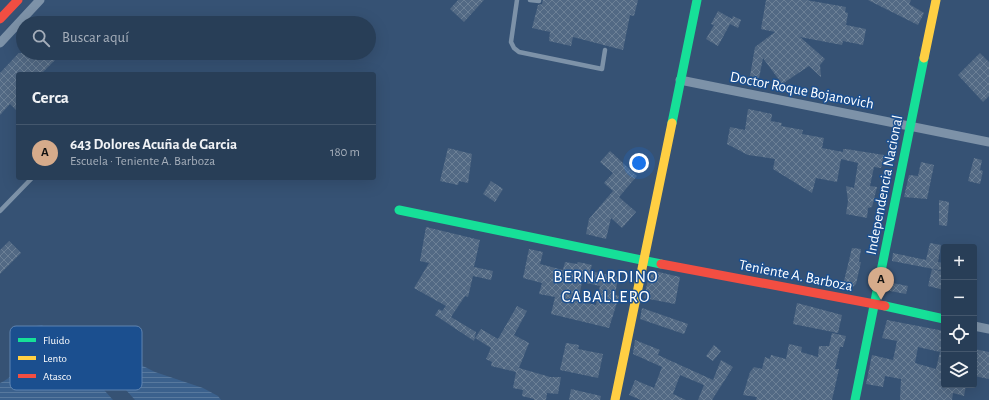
<!DOCTYPE html>
<html lang="es">
<head>
<meta charset="utf-8">
<style>
	body { margin:0; font-family:"Alegreya Sans",sans-serif; background:#344961; color:#f1f3f6 }
	.controls { position:absolute; right:12px; bottom:12px; display:grid; overflow:hidden; border-radius:4px; box-shadow:0 4px 16px #0002 }
	.controls button { width:36px; height:36px; display:grid; place-items:center; padding:0; border:0; border-bottom:1px solid #44576d; background:#283e57; color:#f1f3f6; font:20px sans-serif }
	.you { position:absolute; left:639px; top:163px; width:14px; height:14px; margin:-10px; border:3px solid #fff; border-radius:50%; background:#1a73e8; box-shadow:0 0 0 6px #1a73e833 }
	.badge { display:grid; place-items:center; width:26px; height:26px; border-radius:50%; background:#d6ab8b; color:#111; font-size:13px; font-weight:700 }
	.pin { position:absolute; translate:-50% -33px; filter:drop-shadow(0 1px 2px #0008) }
	.pin::after { content:''; position:absolute; top:21px; width:14px; height:12px; background:inherit; clip-path:polygon(0 0,100% 0,50% 100%) }
	.list { margin:0; padding:0; list-style:none }
	h2 { display:flex; justify-content:space-between; align-items:center; height:52px; margin:0; padding:0 16px; font-size:17px }
	h2 small { font-size:13px; font-weight:400; color:#a5aeba }
	.list li { display:grid; grid-template-columns:26px 1fr auto; gap:12px; align-items:center; box-sizing:border-box; height:56px; padding:0 16px; border-top:1px solid #44576d }
	.list b { display:block; font-size:15px; white-space:nowrap }
	.list p { margin:0; font-size:13px; white-space:nowrap; color:#a5aeba }
	.list em { font-size:13px; font-style:normal; color:#a5aeba }
	.icon { flex:none; width:22px; height:22px; fill:none; stroke:currentColor; stroke-width:2; stroke-linecap:round; stroke-linejoin:round }
	.map { position:relative; flex:none; width:989px; height:400px; overflow:hidden }
	.search { position:absolute; background:#283e57; box-shadow:0 4px 16px #0002; left:16px; top:16px; width:360px; height:44px; display:flex; align-items:center; gap:10px; box-sizing:border-box; padding:0 14px; border-radius:22px; color:#a5aeba; font-size:15px }
	.panel { position:absolute; background:#283e57; box-shadow:0 4px 16px #0002; left:16px; top:72px; width:360px; height:108px; border-radius:4px }
	.map>svg:first-child { display:block }
</style>
</head>
<body>
<div class="map">
<svg width="989" height="400" viewBox="0 0 989 400">
	<defs>
		<pattern id="water-rules" width="6" height="5" patternUnits="userSpaceOnUse"><rect width="6" height="5" fill="#3b618d"/><path d="M0 2.5h6" fill="none" stroke="#58799e"/></pattern>
		<pattern id="building-cross-hatch" width="8" height="8" patternUnits="userSpaceOnUse"><rect width="8" height="8" fill="#526984"/><path d="M0 0l8 8M0 8l8-8" fill="none" stroke="#6c8096"/></pattern>
	</defs>
	<rect width="100%" height="100%" fill="#365274"/>
	<path fill="url(#water-rules)" d="M42 325 65 346 113 400H0V383C21 374 26 352 32 331L36 326Z
		M95 334 121 355 155 372 203 388 218 396 221 400H135L97 358 93 344Z"/>
	<path fill="url(#building-cross-hatch)" fill-rule="evenodd" d="M458 0H484L464 22 450 9Z
		M543 0H638L634 16 630 15 623 50 573 37 571 46 549 41 550 32 532 28 538 5 542 4Z
		M766 0H806L846 7 845 12 848 13 846 25 866 29 863 45 843 41 842 45 800 37 825 59 820 65 821 77 809 66 782 84 763 58 759 78 750 76 755 47 775 32 761 29Z
		M868 0H911L909 4 924 13 918 25Z
		M718 11 732 19 733 16 741 20 738 28 730 24 718 46 706 39 714 25 711 24Z
		M19 53H62L41 74H18V112L10 104 0 115V73Z
		M980 53 989 62V96L983 102 958 75Z
		M748 109 772 114 771 121 782 123 781 126 803 130 802 134 824 138 822 148 843 152V149H846L884 155 881 168 874 167 870 186 877 187 872 207 868 208 867 218 846 214 848 201 846 186 854 188 858 163 841 159 837 182 816 178 812 193 773 169 775 159 748 155 727 144 730 127 745 130Z
		M448 148 472 154 468 183 459 181 458 185 440 181Z
		M610 151 637 176 619 197 636 212 622 228 611 218 606 239 586 234 589 219 613 191 604 183 613 173 600 162Z
		M974 158 982 160 980 170 983 171 980 184 968 181Z
		M921 162 934 165 927 199 904 197 909 175 918 176Z
		M491 181 503 189 495 202 483 194Z
		M939 200 949 202 947 226 939 225Z
		M426 227 480 240 474 267 493 271 491 280 473 276 468 297 465 296 451 317 476 332 474 341 435 315 439 309 442 311 446 306 414 288 429 263 420 261Z
		M9 241 21 253 0 274V250Z
		M930 243 941 245 938 262 944 263V271L892 261 893 253 926 260Z
		M852 248 861 249 859 262H861L856 284 853 287 843 285Z
		M529 249 543 252 540 264 563 270 565 262 577 264 578 262 592 265 590 271 618 277 615 295 619 296 609 328 551 314 555 297 539 294 542 283 523 278ZM582 282 600 286 596 305 578 301Z
		M932 269 944 272V290L928 286Z
		M650 270 680 277 675 304 644 298Z
		M887 282 908 286 906 294 885 290Z
		M797 303 842 315 838 333 793 324Z
		M517 306 527 311 514 335 529 343 519 368 550 377H561L558 394 547 393 546 400H534V399L522 396 523 390 513 388 516 372 491 366 492 362 486 359 491 348 475 338 481 329 498 339Z
		M642 308 688 324 684 334 640 319Z
		M887 320 944 331V385H966L964 396 953 393 952 400H900L901 379 885 376 883 387 866 384 872 355 893 360 897 341 882 338ZM918 347 940 352 936 369 915 363Z
		M832 333 846 336 843 347H840L835 369H839L832 400H756L757 397 743 395 750 372 754 367 762 369 765 357 770 359 771 355 786 359 789 344 802 347 801 352 818 357 819 346H829Z
		M635 340 660 350 658 355 713 380 721 360 733 367 712 400H698L704 385 680 375 673 394 686 400H641L629 395 635 380 654 388 662 367 633 354Z
		M566 343 579 345 578 349 603 354 598 378 560 370Z
		M714 345 721 351 713 361 706 356Z
		M974 349 989 352V379L974 376Z
		M571 389 601 396 600 400H569Z"/>
	<g fill="none" stroke-linecap="round" stroke-linejoin="round">
		<path stroke="#7d92a8" stroke-width="4.5" d="M517 0 511 42 514 48 519 52 602 69 605 50
			M530 0 539 1
			M0 211 32 178"/>
		<path stroke="#7d92a8" stroke-width="9" d="M0 43 40 0
			M680 80 989 142
			M974 326 989 329"/>
		<path stroke="#16e098" stroke-width="9" d="M672 123 697 0
			M399 210 661 264
			M885 306 944 319
			M855 400 924 58"/>
		<path stroke="#ffcf43" stroke-width="9" d="M924 58 936 0
			M615 400 672 123"/>
		<path stroke="#f24e42" stroke-width="9" d="M0 19 18 0
			M661 264 885 306"/>
	</g>
	<g text-anchor="middle" stroke-width="3" stroke-linejoin="round" paint-order="stroke">
		<g font-size="15" fill="#fff" stroke="#1b4f8f">
			<text transform="translate(802 90) rotate(11)" y="5">Doctor Roque Bojanovich</text>
			<text transform="translate(884 185) rotate(-79)" y="5">Independencia Nacional</text>
			<text transform="translate(796 275) rotate(11)" y="5">Teniente A. Barboza</text>
		</g>
		<g font-size="17" letter-spacing="1" fill="#fff" stroke="#1b4f8f">
			<text x="606" y="282">BERNARDINO<tspan x="606" dy="20">CABALLERO</tspan></text>
		</g>
	</g>
	<rect x="10" y="326" width="132" height="64" rx="6" fill="#1b4f8f" stroke="#5f84b1" stroke-width="1"/>
	<rect x="18" y="338" width="18" height="4" fill="#16e098"/>
	<rect x="18" y="356" width="18" height="4" fill="#ffcf43"/>
	<rect x="18" y="374" width="18" height="4" fill="#f24e42"/>
	<g font-size="11" fill="#fff">
		<text x="43" y="344">Fluido</text>
		<text x="43" y="362">Lento</text>
		<text x="43" y="380">Atasco</text>
	</g>
</svg>
<div class="controls">
<button>+</button>
<button>−</button>
<button><svg class="icon" aria-label="locate" viewBox="0 0 24 24"><circle cx="12" cy="12" r="6"/><path d="M12 2v4M12 18v4M2 12h4M18 12h4"/></svg></button>
<button><svg class="icon" aria-label="layers" viewBox="0 0 24 24"><path d="M12 4l9 5-9 5-9-5zM3 14l9 5 9-5"/></svg></button>
</div>
<div class="you"></div>
<div class="pin badge" style="left:881px;top:300px">A</div>
<div class="search"><svg class="icon" aria-label="search" viewBox="0 0 24 24"><circle cx="10" cy="10" r="6"/><path d="M15 15l6 6"/></svg>Buscar aquí</div>
<section class="panel">
<h2>Cerca<small></small></h2>
<ul class="list">
<li><span class="badge">A</span><div><b>643 Dolores Acuña de Garcia</b><p>Escuela · Teniente A. Barboza</p></div><em>180 m</em></li>
</ul>
</section>
</div>
</body>
</html>
